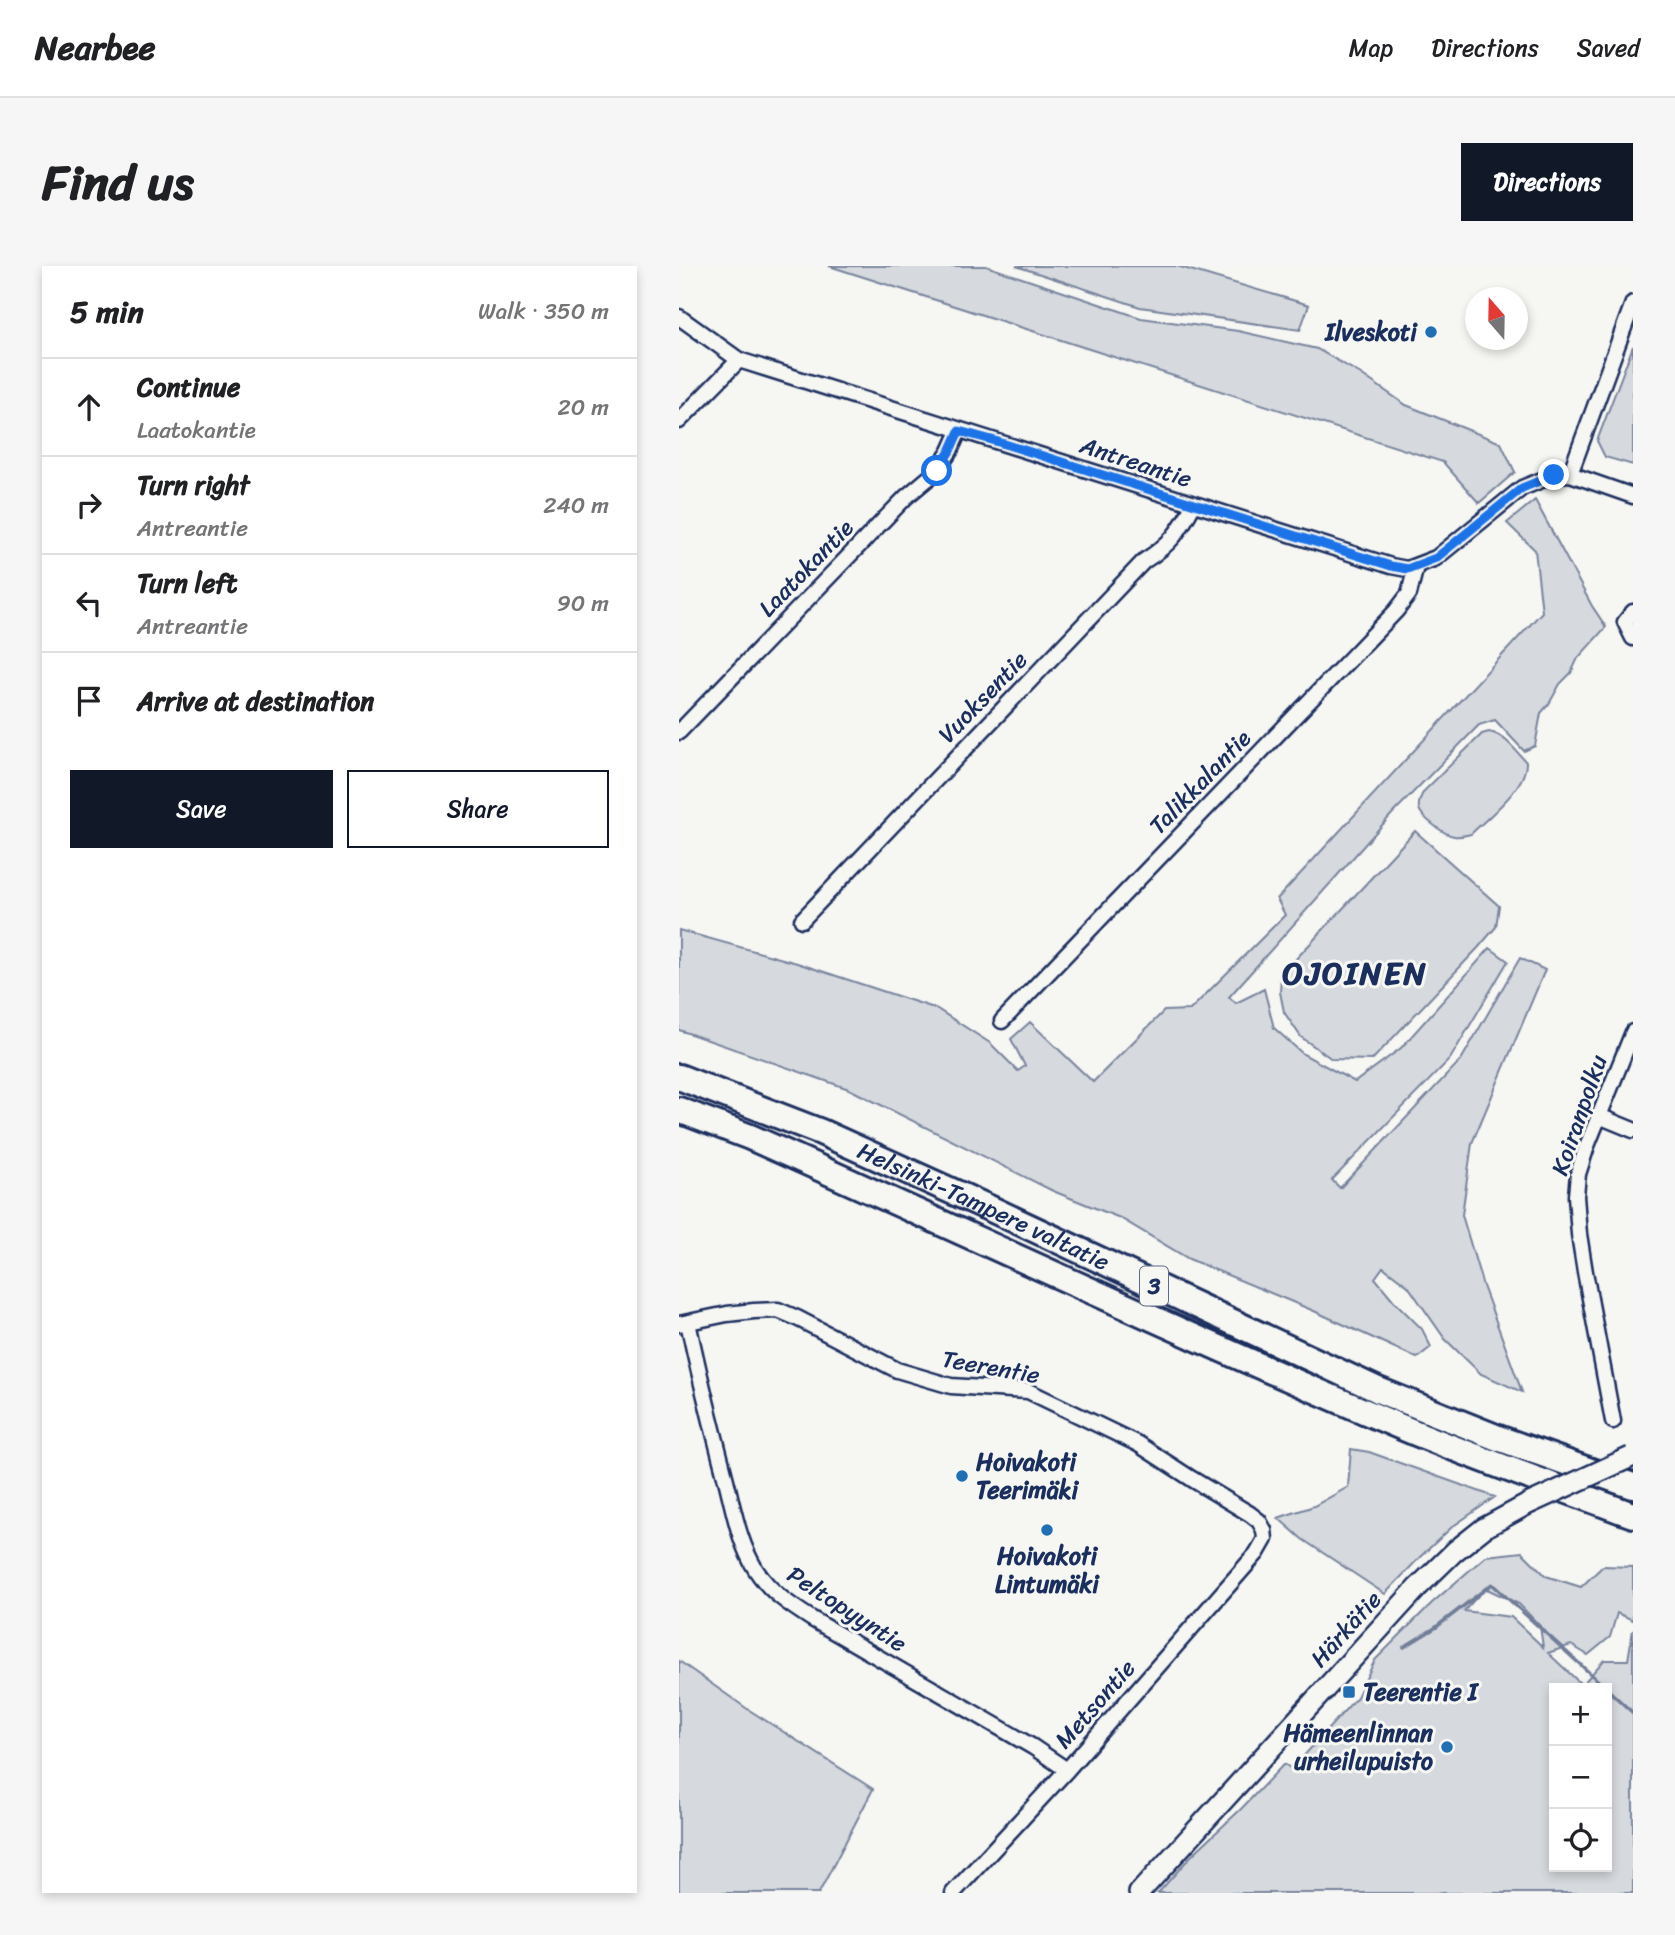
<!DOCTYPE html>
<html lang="en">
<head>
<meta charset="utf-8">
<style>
	body { margin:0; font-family:Sriracha,sans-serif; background:#f6f6f6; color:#202124 }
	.controls { position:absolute; right:21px; bottom:21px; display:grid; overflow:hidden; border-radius:0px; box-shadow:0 4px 10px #0003 }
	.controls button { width:63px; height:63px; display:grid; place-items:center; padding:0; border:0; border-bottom:2px solid #e0e0e0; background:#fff; color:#202124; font:35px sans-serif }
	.compass { position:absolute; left:786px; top:21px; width:63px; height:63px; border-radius:50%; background:#fff; box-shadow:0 4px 10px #0003; rotate:340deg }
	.stop { position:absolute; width:21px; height:21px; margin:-16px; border:5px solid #1a73e8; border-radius:50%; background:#fff }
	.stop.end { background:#1a73e8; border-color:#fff; box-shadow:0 2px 7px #0008 }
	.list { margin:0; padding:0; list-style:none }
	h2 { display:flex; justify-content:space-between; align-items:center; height:91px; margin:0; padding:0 28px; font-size:30px }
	h2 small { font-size:23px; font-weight:400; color:#757577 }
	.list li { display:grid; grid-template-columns:46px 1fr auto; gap:21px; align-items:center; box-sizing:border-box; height:98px; padding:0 28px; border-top:2px solid #e0e0e0 }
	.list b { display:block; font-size:26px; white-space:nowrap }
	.list p { margin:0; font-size:23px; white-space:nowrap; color:#757577 }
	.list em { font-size:23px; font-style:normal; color:#757577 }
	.actions { display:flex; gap:14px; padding:21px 28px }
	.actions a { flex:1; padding:16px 0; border:2px solid #111827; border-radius:0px; text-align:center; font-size:24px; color:#111827 }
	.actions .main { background:#111827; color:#fff }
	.icon { flex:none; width:38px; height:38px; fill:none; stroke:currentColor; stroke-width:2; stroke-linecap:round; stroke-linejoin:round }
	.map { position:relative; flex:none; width:954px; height:1627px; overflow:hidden; border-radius:0px }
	header { display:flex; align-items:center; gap:42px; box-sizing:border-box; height:98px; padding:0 35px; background:#fff; border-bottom:2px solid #e0e0e0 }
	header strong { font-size:33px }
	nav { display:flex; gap:38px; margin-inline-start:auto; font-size:24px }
	.intro { display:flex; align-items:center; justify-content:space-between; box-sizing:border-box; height:168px; padding:0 42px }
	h1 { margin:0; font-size:49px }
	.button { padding:18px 32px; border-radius:0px; background:#111827; color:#fff; font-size:24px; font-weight:700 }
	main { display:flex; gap:42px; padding:0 42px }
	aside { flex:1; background:#fff; border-radius:0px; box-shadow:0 4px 10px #0003 }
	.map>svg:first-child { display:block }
</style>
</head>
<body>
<header>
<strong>Nearbee</strong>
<nav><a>Map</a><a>Directions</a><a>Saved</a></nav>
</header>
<div class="intro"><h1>Find us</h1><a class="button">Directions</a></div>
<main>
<aside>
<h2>5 min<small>Walk · 350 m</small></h2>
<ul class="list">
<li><svg class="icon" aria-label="ahead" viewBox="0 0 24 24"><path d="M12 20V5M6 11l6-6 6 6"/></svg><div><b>Continue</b><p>Laatokantie</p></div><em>20 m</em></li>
<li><svg class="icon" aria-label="right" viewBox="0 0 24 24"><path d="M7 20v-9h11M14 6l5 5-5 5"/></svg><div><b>Turn right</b><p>Antreantie</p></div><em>240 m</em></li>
<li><svg class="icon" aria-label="left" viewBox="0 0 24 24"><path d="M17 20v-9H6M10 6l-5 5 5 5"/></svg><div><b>Turn left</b><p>Antreantie</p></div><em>90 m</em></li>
<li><svg class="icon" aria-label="arrive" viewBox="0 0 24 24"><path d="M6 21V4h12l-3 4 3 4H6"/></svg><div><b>Arrive at destination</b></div></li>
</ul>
<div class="actions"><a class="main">Save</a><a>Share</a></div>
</aside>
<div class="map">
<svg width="954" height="1627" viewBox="0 0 954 1627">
	<rect width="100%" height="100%" fill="#f6f6f2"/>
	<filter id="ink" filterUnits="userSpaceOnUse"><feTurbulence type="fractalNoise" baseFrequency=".0143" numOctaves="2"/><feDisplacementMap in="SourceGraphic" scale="14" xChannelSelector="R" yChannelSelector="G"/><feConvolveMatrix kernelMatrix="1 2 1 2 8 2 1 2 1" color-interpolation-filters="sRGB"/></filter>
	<g filter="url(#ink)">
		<path fill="#d6d9dd" stroke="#78849e" stroke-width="2" fill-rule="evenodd" d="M150 0H307L462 52 559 65 638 83 682 108 727 139 822 177 836 206 800 237 764 196Z
			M337 0H498L630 39 621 64 461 41Z
			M954 80V199L926 191 918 175Z
			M856 234 913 340 927 361 899 392 892 407 881 418 870 438 862 447 856 480 845 485 816 454 800 459 713 548 550 731 557 737 585 723 595 762 624 788 676 816 722 782 811 682 829 695 771 793 653 914 661 922 782 794 841 692 866 704 793 877 783 949 804 1020 843 1126 802 1108 766 1073 729 1020 704 1001 696 1012 715 1035 743 1063 752 1081 738 1092 635 1045 510 993 441 952 374 925 170 823 0 764V664L118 697 258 743 311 777 339 805 346 800 332 773 351 756 414 816 485 745 511 744 606 649 598 633 863 346 856 284 828 257Z
			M810 466C825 468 837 485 847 496 848 521 809 551 792 568 787 569 781 571 775 570 766 569 741 551 740 542 739 536 742 530 745 525L803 468Z
			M736 565 820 640 817 661 799 682 693 794 653 793 622 771 605 746 601 726 602 709Z
			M672 1183 690 1186 816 1231 773 1261 741 1291 706 1328 623 1273 599 1252 635 1240 669 1221Z
			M843 1286 867 1310 902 1321 924 1300 954 1301V1354L938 1347 931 1371 909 1389 892 1379 869 1387 903 1419 925 1394H949L954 1364V1627H479L512 1590 562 1543 605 1498 613 1503 678 1431 696 1394 753 1337 807 1290ZM806 1322 840 1338 861 1360 864 1381 832 1351 785 1345ZM875 1422H928V1601H875Z
			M0 1395 67 1442 194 1523 140 1627H0Z"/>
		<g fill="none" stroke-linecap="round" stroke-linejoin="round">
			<path stroke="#717e99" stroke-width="3.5" d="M725 1381 756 1362 813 1318 927 1422
				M928 1423 954 1447"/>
			<g stroke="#1b2f5e" stroke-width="19">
				<path id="street" d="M0 51 60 94 712 300 728 303 757 292 843 222 875 209 891 208 954 230
					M0 155 60 94
					M891 208 954 37
					M954 346 946 356 954 372
					M0 466 227 231 258 205 271 185 280 165
					M123 654 465 295C492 278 500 266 515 238
					M323 755 717 345 730 328 737 300
					M920 850 954 864
					M9 1056C20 1110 34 1164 48 1218 55 1246 61 1279 77 1304 91 1326 111 1339 133 1353L354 1481 388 1504
					M0 1058 48 1048 75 1045 99 1044 118 1052 218 1104 272 1120 349 1125 459 1178 513 1213 571 1248 580 1255 585 1264 586 1273 578 1287 388 1504 274 1627
					M934 1155 906 1006 900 968 897 930 899 908 908 880 954 766"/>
			</g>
			<g stroke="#1b2f5e" stroke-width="24">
				<path id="secondary" d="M460 1627 739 1321 776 1285 805 1262 849 1238"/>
			</g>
			<g stroke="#1b2f5e" stroke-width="30">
				<g id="highway">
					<path id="s1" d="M0 811 142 866 310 942 699 1124 819 1172 954 1220"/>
					<path d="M0 844 71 871C290 968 506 1070 727 1163 802 1194 878 1221 954 1249"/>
				</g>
			</g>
			<use href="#street" stroke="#f6f6f2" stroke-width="14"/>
			<use href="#secondary" stroke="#f6f6f2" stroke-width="19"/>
			<use href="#highway" stroke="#f6f6f2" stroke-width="24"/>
			<g stroke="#1b2f5e" stroke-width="24" stroke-linecap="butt">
				<path id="secondary-bridge" d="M849 1238 952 1191"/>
			</g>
			<use href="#secondary-bridge" stroke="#f6f6f2" stroke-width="19"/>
		</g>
	</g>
	<g fill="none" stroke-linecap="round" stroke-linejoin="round" filter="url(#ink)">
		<path stroke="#1a73e8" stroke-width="9" d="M258 205 271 185 280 165 313 174 712 300 728 303 757 292 843 222 875 209"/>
	</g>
	<g fill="#1f6fb2" stroke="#f6f6f2" stroke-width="2.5">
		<circle cx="752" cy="66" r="7"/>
		<circle cx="283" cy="1210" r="7"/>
		<circle cx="368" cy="1264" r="7"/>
		<rect x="663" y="1419" width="14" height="14" rx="3.5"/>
		<circle cx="768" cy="1481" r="7"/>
	</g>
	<g text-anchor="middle" stroke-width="6" stroke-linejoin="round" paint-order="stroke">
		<rect fill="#f6f6f2" stroke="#5d6b8a" stroke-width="2" x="461" y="1000.5" width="28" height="39" rx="5"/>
		<g font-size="23" font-weight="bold" fill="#1b2f5e">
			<text x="475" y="1028">3</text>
		</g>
		<g font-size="24" font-weight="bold" fill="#1b2f5e" stroke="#f6f6f2" text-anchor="end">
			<text x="738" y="74">Ilveskoti</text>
			<text x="297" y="1204" text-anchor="start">Hoivakoti<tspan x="297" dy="28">Teerimäki</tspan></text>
			<text x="368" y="1298" text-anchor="middle">Hoivakoti<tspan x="368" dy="28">Lintumäki</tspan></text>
			<text x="684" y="1434" text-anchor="start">Teerentie I</text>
			<text x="754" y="1475">Hämeenlinnan<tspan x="754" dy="28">urheilupuisto</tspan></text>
		</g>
		<g font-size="24" fill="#1b2f5e" stroke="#f6f6f2">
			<text transform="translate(457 196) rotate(18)" y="8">Antreantie</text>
			<text transform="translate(127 302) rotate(-46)" y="8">Laatokantie</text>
			<text transform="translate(304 431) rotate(-46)" y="8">Vuoksentie</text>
			<text transform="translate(521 516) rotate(-46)" y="8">Talikkalantie</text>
			<text transform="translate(900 849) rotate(-71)" y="8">Koiranpolku</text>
			<text dy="8" stroke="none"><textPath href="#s1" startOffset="331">Helsinki-Tampere valtatie</textPath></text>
			<text transform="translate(312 1101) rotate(10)" y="8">Teerentie</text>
			<text transform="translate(168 1343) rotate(33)" y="8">Peltopyyntie</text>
			<text transform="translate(667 1363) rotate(-48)" y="8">Härkätie</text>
			<text transform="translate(416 1438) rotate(-49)" y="8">Metsontie</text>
		</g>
		<g font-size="32" font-weight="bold" letter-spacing="2" fill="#1b2f5e" stroke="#f6f6f2">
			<text x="676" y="718">OJOINEN</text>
		</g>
	</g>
</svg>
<div class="controls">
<button>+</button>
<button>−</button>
<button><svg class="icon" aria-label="locate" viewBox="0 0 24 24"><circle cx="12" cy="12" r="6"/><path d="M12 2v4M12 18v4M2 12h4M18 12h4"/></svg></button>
</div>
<svg class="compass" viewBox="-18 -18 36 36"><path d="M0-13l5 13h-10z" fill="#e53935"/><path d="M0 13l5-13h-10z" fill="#757577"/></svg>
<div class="stop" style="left:258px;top:205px"></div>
<div class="stop end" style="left:875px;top:209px"></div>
</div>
</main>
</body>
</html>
